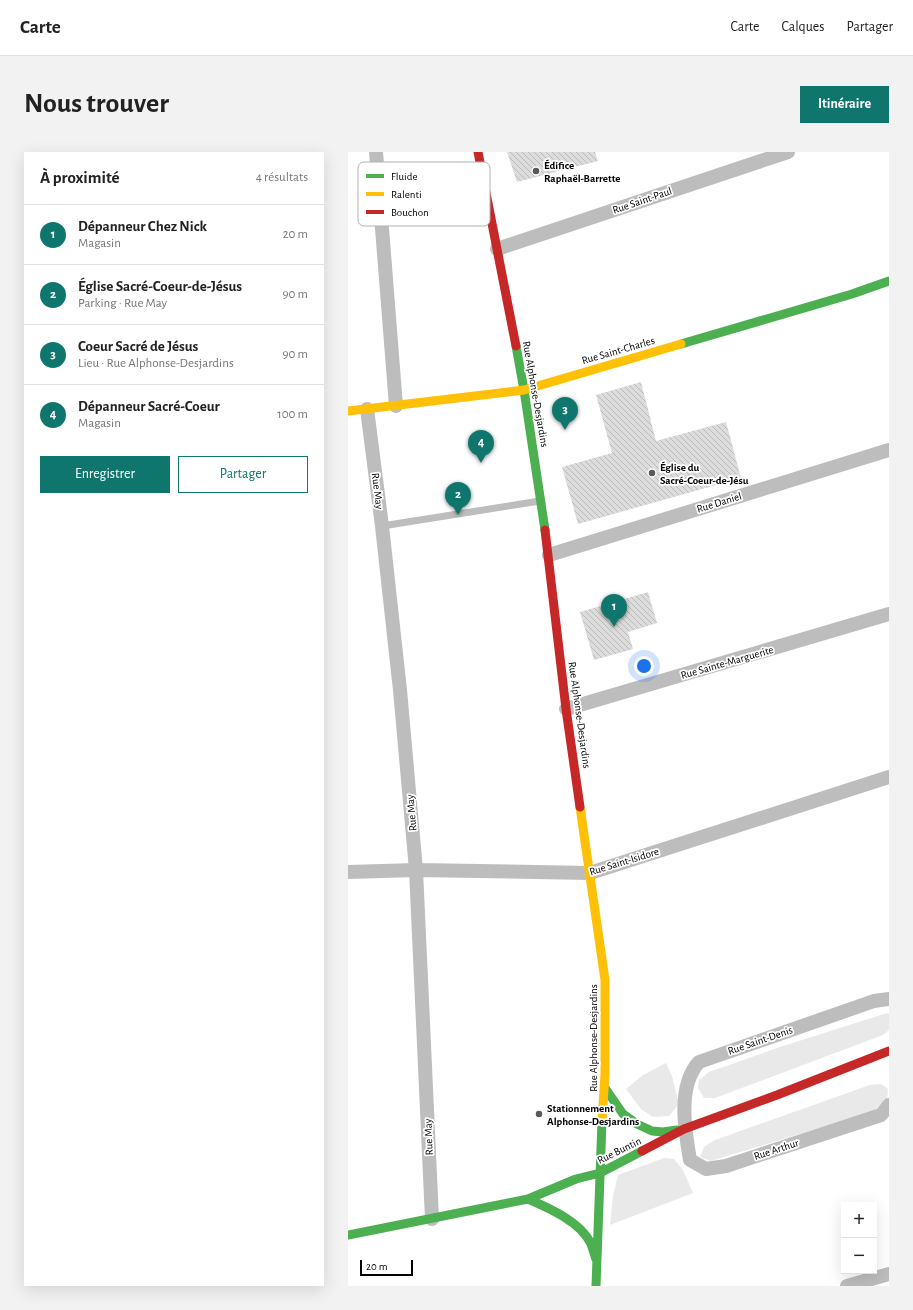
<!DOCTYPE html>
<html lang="fr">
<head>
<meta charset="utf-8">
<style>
	body { margin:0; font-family:"Alegreya Sans",sans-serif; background:#f2f2f2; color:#222 }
	.controls { position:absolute; right:12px; bottom:12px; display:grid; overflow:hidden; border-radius:0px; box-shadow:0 4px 16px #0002 }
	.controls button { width:36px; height:36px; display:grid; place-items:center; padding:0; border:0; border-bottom:1px solid #e0e0e0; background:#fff; color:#222; font:20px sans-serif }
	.scale { position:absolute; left:12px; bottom:10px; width:53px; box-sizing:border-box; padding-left:4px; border:2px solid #000; border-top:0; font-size:11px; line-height:14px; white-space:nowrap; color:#000; -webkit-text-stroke:3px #fff; paint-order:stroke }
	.you { position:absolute; left:296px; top:514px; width:14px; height:14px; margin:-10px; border:3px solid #fff; border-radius:50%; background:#1a73e8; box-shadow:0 0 0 6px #1a73e833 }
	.badge { display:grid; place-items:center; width:26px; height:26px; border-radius:50%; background:#0f766e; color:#fff; font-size:13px; font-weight:700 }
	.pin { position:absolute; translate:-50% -33px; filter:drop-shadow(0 1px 2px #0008) }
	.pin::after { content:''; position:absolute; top:21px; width:14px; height:12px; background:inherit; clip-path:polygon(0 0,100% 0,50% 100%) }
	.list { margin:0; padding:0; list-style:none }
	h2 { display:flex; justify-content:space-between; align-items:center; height:52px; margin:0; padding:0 16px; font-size:17px }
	h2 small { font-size:13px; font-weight:400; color:#767676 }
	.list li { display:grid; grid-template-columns:26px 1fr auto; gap:12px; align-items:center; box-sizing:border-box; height:60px; padding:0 16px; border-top:1px solid #e0e0e0 }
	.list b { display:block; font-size:15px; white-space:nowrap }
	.list p { margin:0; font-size:13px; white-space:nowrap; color:#767676 }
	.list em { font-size:13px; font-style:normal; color:#767676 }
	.actions { display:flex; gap:8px; padding:12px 16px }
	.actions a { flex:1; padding:9px 0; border:1px solid #0f766e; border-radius:0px; text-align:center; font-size:14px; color:#0f766e }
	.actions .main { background:#0f766e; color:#fff }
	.map { position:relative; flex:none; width:541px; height:1134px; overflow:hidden; border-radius:0px }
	header { display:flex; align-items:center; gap:24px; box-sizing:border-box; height:56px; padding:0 20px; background:#fff; border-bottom:1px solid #e0e0e0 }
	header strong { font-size:19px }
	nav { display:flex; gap:22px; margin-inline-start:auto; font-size:14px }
	.intro { display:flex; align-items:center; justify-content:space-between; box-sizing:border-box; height:96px; padding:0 24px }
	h1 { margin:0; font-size:28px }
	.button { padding:10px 18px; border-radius:0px; background:#0f766e; color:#fff; font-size:14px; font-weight:700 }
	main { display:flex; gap:24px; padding:0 24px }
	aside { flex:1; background:#fff; border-radius:0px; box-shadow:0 4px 16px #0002 }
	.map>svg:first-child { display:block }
</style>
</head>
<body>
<header>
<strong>Carte</strong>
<nav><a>Carte</a><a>Calques</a><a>Partager</a></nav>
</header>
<div class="intro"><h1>Nous trouver</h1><a class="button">Itinéraire</a></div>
<main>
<aside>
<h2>À proximité<small>4 résultats</small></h2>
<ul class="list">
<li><span class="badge">1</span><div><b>Dépanneur Chez Nick</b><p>Magasin</p></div><em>20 m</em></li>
<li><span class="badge">2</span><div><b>Église Sacré-Coeur-de-Jésus</b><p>Parking · Rue May</p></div><em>90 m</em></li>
<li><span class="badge">3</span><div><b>Coeur Sacré de Jésus</b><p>Lieu · Rue Alphonse-Desjardins</p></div><em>90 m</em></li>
<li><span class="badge">4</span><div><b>Dépanneur Sacré-Coeur</b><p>Magasin</p></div><em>100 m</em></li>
</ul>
<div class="actions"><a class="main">Enregistrer</a><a>Partager</a></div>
</aside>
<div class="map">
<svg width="541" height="1134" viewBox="0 0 541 1134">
	<defs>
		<pattern id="building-back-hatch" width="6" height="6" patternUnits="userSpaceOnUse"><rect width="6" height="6" fill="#dcdcdc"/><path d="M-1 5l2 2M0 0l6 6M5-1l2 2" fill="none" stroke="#bbb"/></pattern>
	</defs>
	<rect width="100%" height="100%" fill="#fff"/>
	<path fill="#e9e9e9" d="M539 861 541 862V878L535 883 367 946H356L350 936 351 928 361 920 432 895Z
		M318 911 324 924 331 952 321 964 305 965 293 957 278 937 295 923Z
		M533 932 540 937 539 948 524 960 363 1009 352 1005 356 995 367 988 522 933Z
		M316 1006 326 1007 335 1018 345 1041 262 1073 265 1044 270 1023Z"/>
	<path fill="url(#building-back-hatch)" d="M159 0H247L250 9 169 30Z
		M293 230 308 289 378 270 393 326 230 372 214 315 264 301 248 243Z
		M300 440 309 471 280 480 285 497 246 508 232 460Z"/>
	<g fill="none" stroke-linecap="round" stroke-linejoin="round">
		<path stroke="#bdbdbd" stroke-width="7" d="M34 374 192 349"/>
		<path stroke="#bdbdbd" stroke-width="14" d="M28 0 48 254
			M149 97 440 0
			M19 257 34 374 52 538 68 718 84 1067
			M201 403 541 298
			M218 557 541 462
			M0 720 68 718 242 721 541 625
			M541 847 526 849 351 910C329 934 337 979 342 1008L358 1017 378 1014 533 963 541 953
			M499 1134 541 1122"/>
		<path stroke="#4caf50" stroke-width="9" d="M333 192 504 142 541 129
			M168 194 176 238 197 378
			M257 936 275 962 289 972 304 979 315 980 329 978
			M180 1047C201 1056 233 1070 243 1092 245 1097 246 1102 248 1107
			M0 1083 180 1047 228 1027 252 1021 294 999
			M248 1134 254 969"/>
		<path stroke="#ffc107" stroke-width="9" d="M0 259 176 238 333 192
			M232 655 257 828V922L254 969"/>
		<path stroke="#c62828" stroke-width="9" d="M130 0 168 194
			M197 378 218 557 232 655
			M294 999 336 977 429 943 541 899"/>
	</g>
	<g fill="#595959" stroke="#fff" stroke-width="1.5">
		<circle cx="188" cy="19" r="4"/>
		<circle cx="304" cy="321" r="4"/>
		<circle cx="191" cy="962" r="4"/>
	</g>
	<g text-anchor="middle" stroke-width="3.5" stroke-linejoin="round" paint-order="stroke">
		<g font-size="11" font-weight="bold" fill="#000" stroke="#fff" text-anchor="start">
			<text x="196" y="17">Édifice<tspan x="196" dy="13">Raphaël-Barrette</tspan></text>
			<text x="312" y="319">Église du<tspan x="312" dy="13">Sacré-Coeur-de-Jésu</tspan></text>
			<text x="199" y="960">Stationnement<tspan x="199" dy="13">Alphonse-Desjardins</tspan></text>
		</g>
		<g font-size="11" fill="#000" stroke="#fff">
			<text transform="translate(294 48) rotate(-19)" y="4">Rue Saint-Paul</text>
			<text transform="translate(270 198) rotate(-16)" y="4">Rue Saint-Charles</text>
			<text transform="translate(188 242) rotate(80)" y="4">Rue Alphonse-Desjardins</text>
			<text transform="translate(30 339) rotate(83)" y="4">Rue May</text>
			<text transform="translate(371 350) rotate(-17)" y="4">Rue Daniel</text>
			<text transform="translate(379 510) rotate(-16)" y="4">Rue Sainte-Marguerite</text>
			<text transform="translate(232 563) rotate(82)" y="4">Rue Alphonse-Desjardins</text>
			<text transform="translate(63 661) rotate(-95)" y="4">Rue May</text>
			<text transform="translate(276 709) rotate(-17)" y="4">Rue Saint-Isidore</text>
			<text transform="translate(245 886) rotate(-90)" y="4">Rue Alphonse-Desjardins</text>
			<text transform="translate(412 888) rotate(-19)" y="4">Rue Saint-Denis</text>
			<text transform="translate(80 985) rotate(-92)" y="4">Rue May</text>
			<text transform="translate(428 997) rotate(-18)" y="4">Rue Arthur</text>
			<text transform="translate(271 998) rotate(-26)" y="4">Rue Buntin</text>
		</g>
	</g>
	<rect x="10" y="10" width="132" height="64" rx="6" fill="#fff" stroke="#b2b2b2" stroke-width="1"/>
	<rect x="18" y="22" width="18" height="4" fill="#4caf50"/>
	<rect x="18" y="40" width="18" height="4" fill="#ffc107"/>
	<rect x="18" y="58" width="18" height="4" fill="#c62828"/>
	<g font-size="11" fill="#000">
		<text x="43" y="28">Fluide</text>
		<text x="43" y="46">Ralenti</text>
		<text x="43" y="64">Bouchon</text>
	</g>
</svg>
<div class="controls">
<button>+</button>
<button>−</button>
</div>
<div class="scale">20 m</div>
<div class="you"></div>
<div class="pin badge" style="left:266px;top:475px">1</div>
<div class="pin badge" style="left:110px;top:363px">2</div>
<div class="pin badge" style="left:217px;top:278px">3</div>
<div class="pin badge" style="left:133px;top:311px">4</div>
</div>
</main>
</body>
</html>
